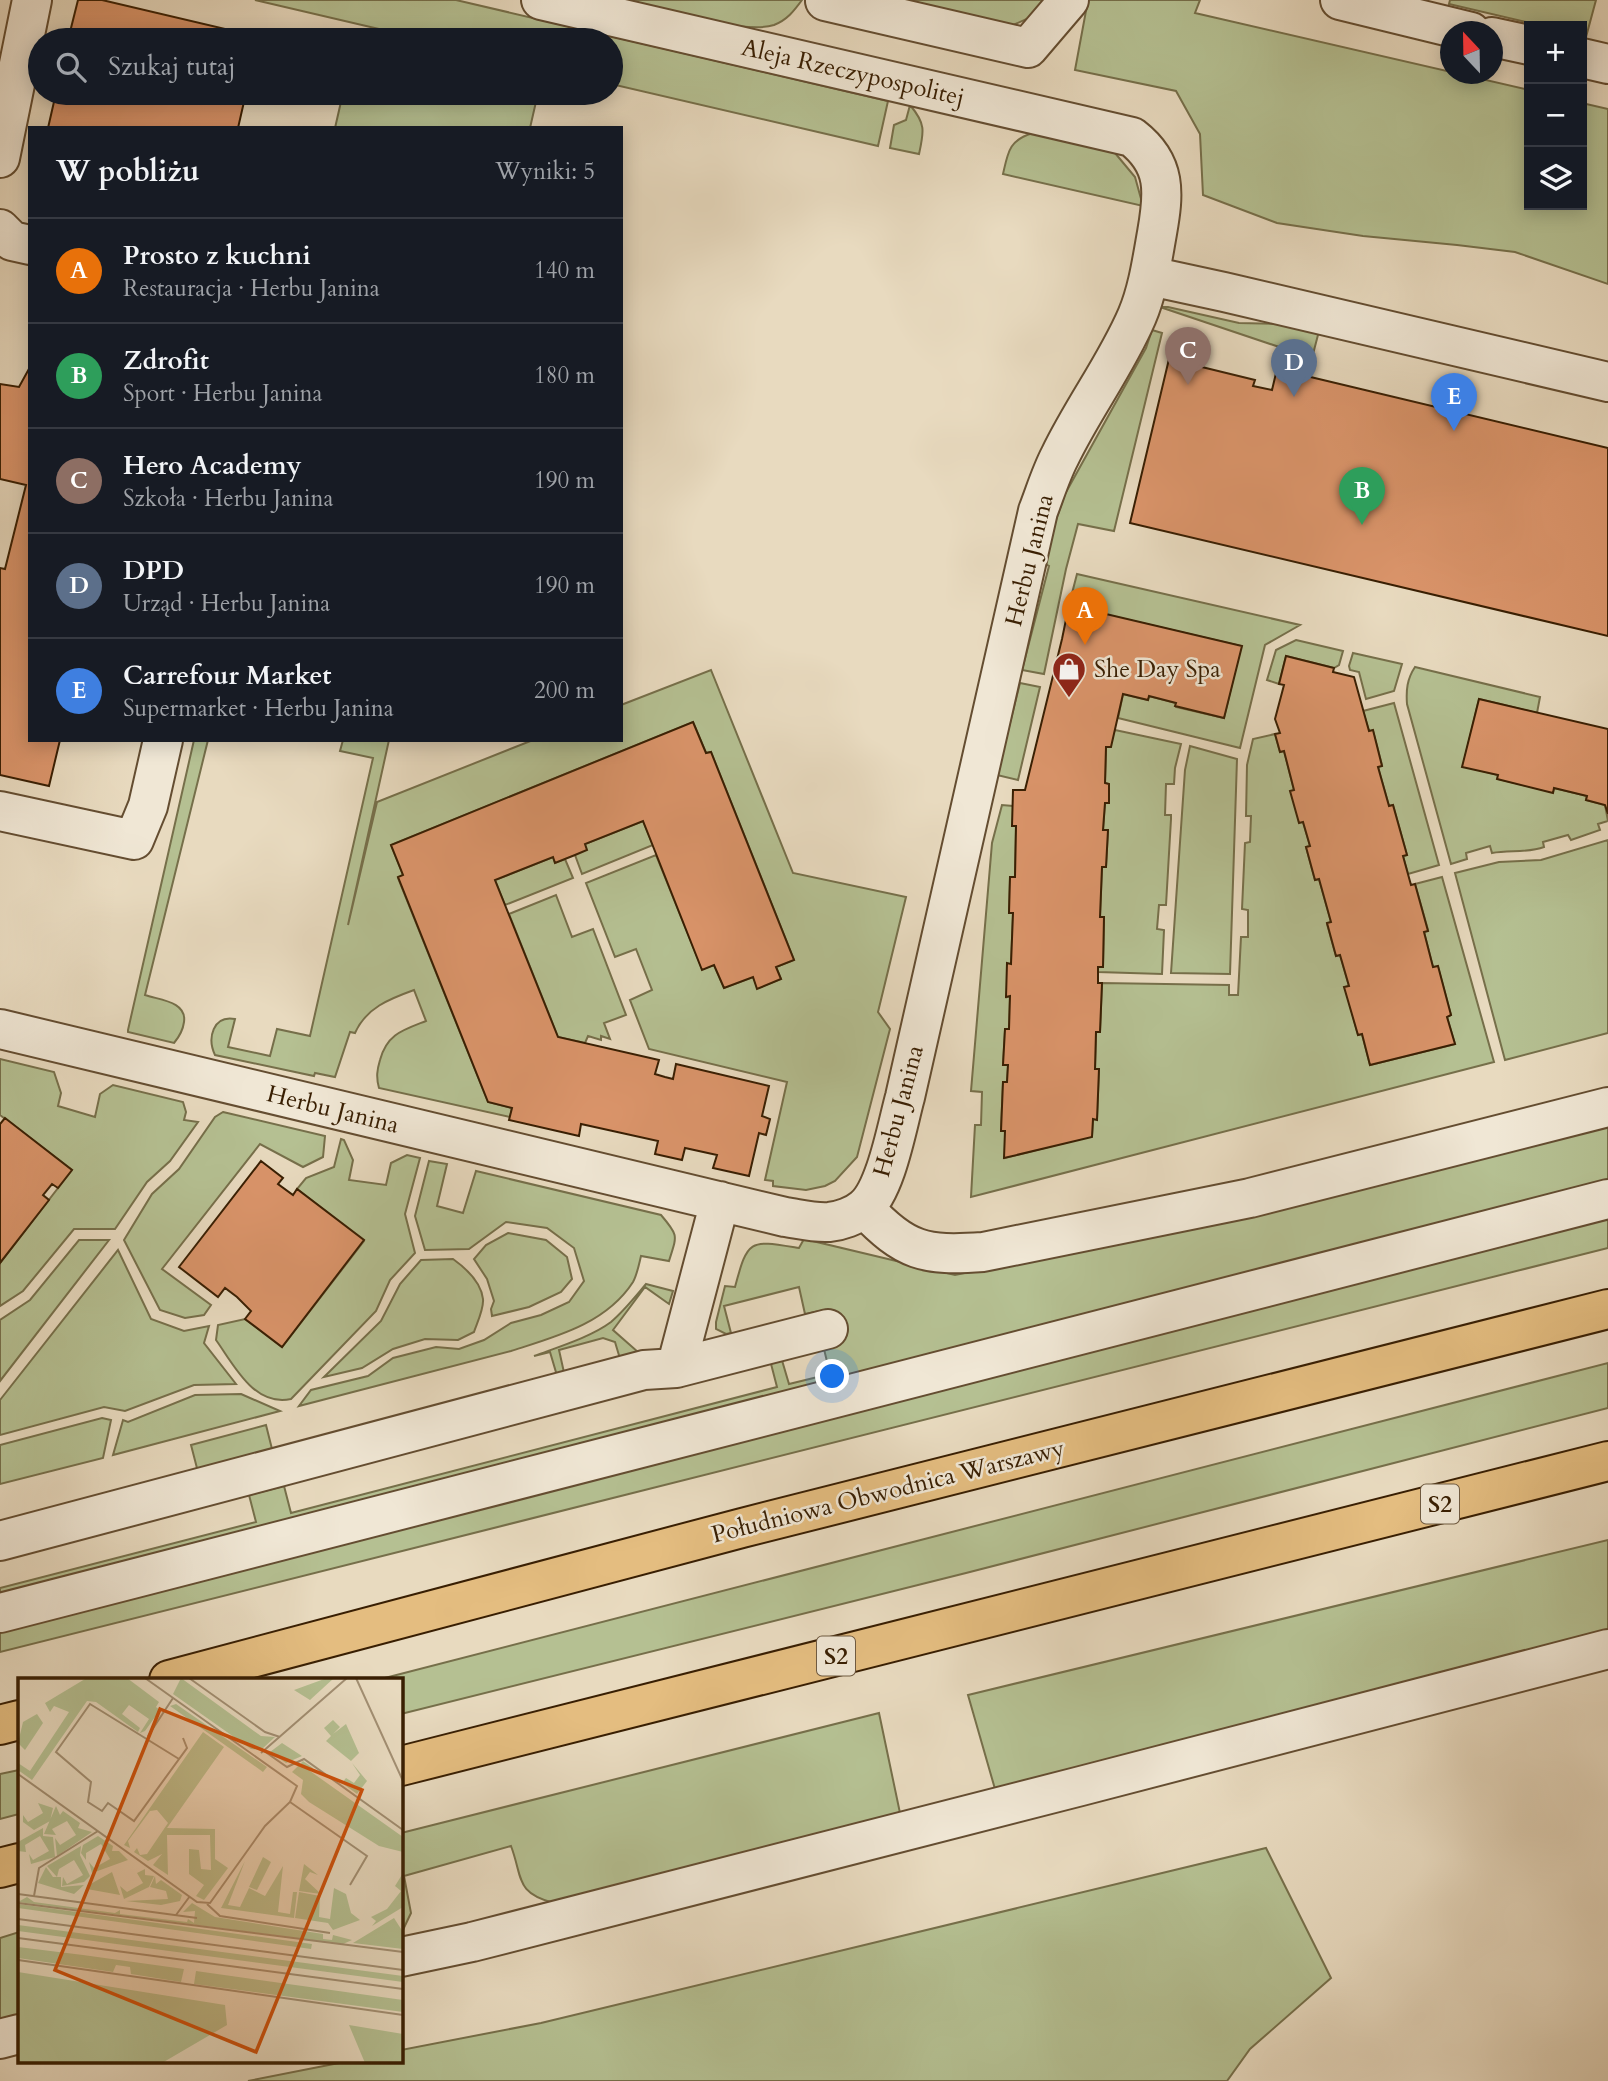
<!DOCTYPE html>
<html lang="pl">
<head>
<meta charset="utf-8">
<style>
	body { margin:0; font-family:Cardo,serif; background:#20242c; color:#f1f3f6 }
	.controls { position:absolute; right:21px; top:21px; display:grid; overflow:hidden; border-radius:0px; box-shadow:0 4px 18px #0003 }
	.controls button { width:63px; height:63px; display:grid; place-items:center; padding:0; border:0; border-bottom:2px solid #363941; background:#171b24; color:#f1f3f6; font:35px sans-serif }
	.compass { position:absolute; left:1440px; top:21px; width:63px; height:63px; border-radius:50%; background:#171b24; box-shadow:0 4px 18px #0003; rotate:338deg }
	.you { position:absolute; left:833px; top:1377px; width:24px; height:24px; margin:-18px; border:5px solid #fff; border-radius:50%; background:#1a73e8; box-shadow:0 0 0 10px #1a73e833 }
	.badge { display:grid; place-items:center; width:46px; height:46px; border-radius:50%; background:#c59692; color:#fff; font-size:23px; font-weight:700 }
	.pin { position:absolute; translate:-50% -58px; filter:drop-shadow(0 2px 4px #0008) }
	.pin::after { content:''; position:absolute; top:37px; width:24px; height:21px; background:inherit; clip-path:polygon(0 0,100% 0,50% 100%) }
	.list { margin:0; padding:0; list-style:none }
	h2 { display:flex; justify-content:space-between; align-items:center; height:91px; margin:0; padding:0 28px; font-size:30px }
	h2 small { font-size:23px; font-weight:400; color:#9ea1a6 }
	.list li { display:grid; grid-template-columns:46px 1fr auto; gap:21px; align-items:center; box-sizing:border-box; height:105px; padding:0 28px; border-top:2px solid #363941 }
	.list b { display:block; font-size:26px; white-space:nowrap }
	.list p { margin:0; font-size:23px; white-space:nowrap; color:#9ea1a6 }
	.list em { font-size:23px; font-style:normal; color:#9ea1a6 }
	.icon { flex:none; width:38px; height:38px; fill:none; stroke:currentColor; stroke-width:2; stroke-linecap:round; stroke-linejoin:round }
	.map { position:relative; flex:none; width:1608px; height:2081px; overflow:hidden }
	.search { position:absolute; background:#171b24; box-shadow:0 4px 18px #0003; left:28px; top:28px; width:595px; height:77px; display:flex; align-items:center; gap:18px; box-sizing:border-box; padding:0 24px; border-radius:38px; color:#9ea1a6; font-size:26px }
	.panel { position:absolute; background:#171b24; box-shadow:0 4px 18px #0003; left:28px; top:126px; width:595px; height:616px; border-radius:0px }
	.map>svg:first-child { display:block }
</style>
</head>
<body>
<div class="map">
<svg width="1608" height="2081" viewBox="0 0 1608 2081">
	<rect width="100%" height="100%" fill="#e8dabf"/>
	<filter id="stains"><feTurbulence type="fractalNoise" baseFrequency=".00286" numOctaves="4"/><feColorMatrix values="0 0 0 0 .2 0 0 0 0 .09 0 0 0 0 .02 0 0 0 .5 -.17"/></filter>
	<radialGradient id="worn" r=".72"><stop offset=".6" stop-color="#630" stop-opacity="0"/><stop offset="1" stop-color="#630" stop-opacity=".3"/></radialGradient>
	<path fill="#b5c092" stroke="#766f4a" stroke-width="2" d="M255 0H456L888 101 878 146 611 84V40H426Z
		M623 0H802C794 11 787 20 774 25 744 35 657 8 623 0Z
		M901 0H1048L1029 18 1011 26Z
		M1088 0H1200L1195 13 1529 90V205H1582V103L1608 109V284L1515 252 1457 245 1363 236 1277 223 1203 195 1200 134 1176 91 1075 70Z
		M1450 0H1596L1586 37 1582 36V26H1543L1449 4Z
		M343 93H538L530 128H335Z
		M910 105C926 124 924 131 919 154L890 148 894 125 906 120Z
		M1033 133 1115 153 1135 177 1143 206 1003 174C1008 152 1009 140 1033 133Z
		M1160 307H1168L1239 323 1280 324 1319 331 1312 358Z
		M1152 330 1162 333 1114 531 1078 524 1066 569 1044 674 1022 670 1049 566 1045 564 1055 523 1065 494 1146 348Z
		M1077 574 1300 625 1265 645 1240 748 1118 718 1123 694 1148 700 1149 696 1176 703V707L1224 718 1241 646 1073 607 1069 605Z
		M1296 640 1343 651 1339 665 1334 668 1286 656 1279 684 1267 680 1276 650Z
		M1353 653 1402 664 1394 691 1366 699 1359 672 1350 670 1349 666Z
		M1415 667 1540 697 1537 713 1479 699 1463 766 1498 775V779L1553 792 1554 788 1587 796 1586 800 1605 805 1608 821 1598 824 1600 830 1571 840 1568 835 1543 842 1544 847C1528 853 1510 850 1492 853L1490 846 1466 853 1467 859 1451 864 1407 704C1406 690 1407 679 1415 667Z
		M711 670 793 873 906 897 878 1012 890 1029 857 1157 835 1181 825 1186 806 1190 773 1186V1181L765 1180 787 1082 649 1049 630 1000 652 990 636 949 615 957 586 883 656 855 702 969 714 965 724 988 753 977 758 988 781 979 776 967 794 960 711 752 706 753 693 722 391 845 403 875 398 878 488 1102 512 1108 510 1117 379 1088C376 1077 377 1070 380 1060 387 1034 403 1030 426 1021L414 990C389 999 366 1008 355 1033L350 1032 335 1077 315 1073 314 1076 215 1055C207 1038 213 1015 235 1019L228 1047 270 1056 277 1029 310 1036 373 758 340 751 343 740H389L348 925 377 802 533 740H621V705Z
		M1020 683 1040 687 1018 780 997 775Z
		M1394 703 1439 865 1408 874 1403 856 1407 855 1393 805 1389 806 1378 767 1382 765 1373 731H1369L1363 711Z
		M1115 730 1181 744 1175 768 1174 784H1166L1165 815H1171V819L1166 905H1159L1157 929 1164 930 1162 974 1098 972V967H1103L1104 917H1100L1102 867H1106L1108 831 1103 830 1105 803 1109 802V784L1105 783 1106 747Z
		M1275 734 1280 752 1284 751 1294 790 1299 822H1303L1310 846 1306 847 1315 880 1319 879 1331 922 1327 924 1336 956 1340 955 1349 986 1345 987 1358 1035 1362 1034 1370 1065 1455 1044 1447 1017 1451 1015 1438 967H1433L1424 932 1428 930 1415 884 1442 877 1494 1062 971 1197 975 1125H981L982 1092 971 1091 992 843 1002 805 1013 806 1016 826 1015 877H1010L1009 912 1013 913 1011 964H1008L1007 997 1010 996 1009 1029 1005 1030 1003 1065H1008L1007 1082H1003L1001 1130 1005 1131V1158L1092 1136 1093 1119H1097L1099 1069H1095L1096 1032H1100L1102 983 1229 985V995H1238L1241 937H1248V910L1242 909 1245 843 1250 842 1251 816H1246L1247 765 1253 739Z
		M194 740H208L145 995C159 1000 187 1001 184 1022 183 1030 179 1037 174 1043L128 1032V1030Z
		M1190 746 1237 759 1230 974 1171 973 1185 770Z
		M643 821 653 845 582 874 575 855 585 844Z
		M1608 840V1033L1505 1060 1455 873 1499 862 1541 860Z
		M553 857 555 863 565 859 573 878 505 905 495 880Z
		M556 895 572 937 593 929 626 1015 604 1023 610 1039 601 1036V1040L588 1036 585 1043 558 1037 509 914Z
		M0 1059 54 1072 61 1093 58 1106 95 1117 100 1094 113 1085 183 1102 186 1112 184 1120 198 1122 170 1161 147 1182 115 1229H74L23 1291 0 1306V1263L72 1170 0 1115Z
		M223 1112 325 1136 323 1157 303 1167 260 1144 162 1269 211 1305 204 1315 185 1318 160 1310 124 1240 152 1194 179 1169 215 1117Z
		M1608 1122V1183L0 1604V1588L256 1522 249 1495 284 1486 291 1513 777 1387 770 1360 781 1357 789 1384 830 1374 823 1345 834 1341 825 1310 805 1314 799 1287 724 1306 731 1333 726 1334 716 1329V1322L725 1286 735 1287C748 1238 750 1240 799 1248L804 1239 955 1275 1273 1210Z
		M341 1139 344 1140 353 1160 349 1180 386 1185 391 1163 407 1155 420 1158 405 1214 415 1253 390 1280 376 1311 291 1399C254 1407 234 1365 216 1340L218 1325 245 1319 282 1347 364 1241 297 1189 306 1178 334 1167Z
		M429 1161 447 1164 437 1206 463 1213 476 1171 661 1215C679 1236 677 1235 669 1261L641 1256C639 1264 637 1275 633 1282 606 1324 555 1337 511 1351L299 1406 311 1390 368 1376 393 1358 436 1347 459 1349 484 1340 511 1323 541 1315 569 1302 584 1281 574 1248 547 1228 506 1222 469 1249 425 1250 415 1216Z
		M1608 1211V1248L0 1652V1622Z
		M508 1233 546 1240 567 1257 572 1279 561 1292 529 1307 492 1316 491 1309 494 1301 487 1279 474 1259 486 1245Z
		M79 1240H109L0 1381V1320L30 1300Z
		M118 1250 151 1319 184 1331 209 1326 204 1343 236 1384 194 1385 125 1411 104 1407 0 1435V1400Z
		M453 1259C467 1269 481 1282 483 1299 484 1309 477 1323 474 1332L458 1340 425 1339 393 1349 362 1368 324 1377 381 1321 400 1284 421 1260Z
		M646 1284 673 1291 669 1304 645 1287 613 1330 638 1352 621 1362 615 1342 603 1338 559 1350 565 1377 558 1379 550 1352 534 1356C558 1347 591 1337 611 1322 624 1311 635 1297 646 1284Z
		M1608 1363V1408L966 1573 401 1714V1680H377Z
		M241 1394 280 1411 113 1455 123 1420 128 1422 195 1395Z
		M102 1418 111 1420 103 1458 0 1484V1445Z
		M266 1425 273 1453 198 1472 191 1445Z
		M1608 1540V1632L995 1789 968 1695Z
		M879 1713 900 1813 554 1903C515 1893 523 1878 511 1846L404 1876 411 1913 401 1934V1833Z
		M19 1770V1814L0 1819V1774Z
		M1266 1848 1331 1978 1250 2049 1227 2081H248L344 2062H401V2050L541 2023Z
		M19 1932V2018L0 2022V1938Z"/>
	<path fill="#da946a" stroke="#381e02" stroke-width="2" d="M78 0H102L259 37V40H68Z
		M56 93H246L238 128H48Z
		M1169 359 1255 380 1253 386 1272 390 1277 369 1608 448V636L1130 523Z
		M30 367V740H60L49 786 0 775V568L5 569 26 485 0 479V384L19 387Z
		M1069 605 1089 611V610L1242 646 1224 718 1175 706 1176 703 1149 696 1148 700 1123 694 1111 747H1106L1105 783 1109 784V803H1105L1103 830H1108L1106 867H1102L1100 917H1104L1103 967H1098V983H1102L1100 1032H1096L1095 1069H1099L1097 1120 1093 1119 1092 1137 1004 1158 1005 1131H1001L1003 1082H1007L1008 1065H1003L1005 1029H1009L1010 996 1006 997 1007 963 1011 964 1013 913H1009L1010 877H1015L1016 826H1012L1013 790H1025L1062 639Z
		M1286 656 1334 668 1333 672 1354 677 1369 731 1373 730 1382 766 1378 767 1389 806 1393 805 1407 855 1403 856 1411 885 1415 884 1428 931 1424 932 1433 967 1438 966 1451 1015 1447 1017 1455 1044 1370 1065 1362 1034 1358 1035 1344 987 1349 986 1340 955 1336 956 1327 923 1331 922 1319 879 1315 880 1306 847 1310 846 1303 822 1299 823 1290 791 1294 790 1284 751 1280 752 1275 734 1280 733 1275 719 1284 685 1279 684Z
		M1479 699 1608 729V814L1605 805 1586 800 1587 796 1554 788 1553 793 1497 779 1498 775 1462 767Z
		M693 722 706 753 711 752 794 960 776 967 781 979 757 989 753 977 724 988 714 965 702 970 643 821 585 844 587 850 575 855 555 863 553 857 495 880 558 1037 659 1060 655 1074 665 1077 673 1079 676 1064 769 1086 762 1116 770 1119 766 1135 759 1133 749 1176 713 1168 717 1155 685 1148 682 1160 655 1154 658 1141 581 1124 579 1136 509 1120 512 1108 488 1102 398 877 403 875 391 845Z
		M5 1118 72 1170 58 1188 52 1184 43 1195 49 1200 0 1263V1124Z
		M261 1161 283 1178 278 1184 293 1195 297 1189 364 1240 282 1347 245 1319 251 1311 237 1297 225 1288 218 1297 179 1267Z"/>
	<g fill="none" stroke-linecap="round" stroke-linejoin="round">
		<g stroke="#644d31" stroke-width="42">
			<path id="minor" d="M1340 0 1471 32
				M825 1 1028 48 1069 0
				M1492 37 1529 45
				M1582 58 1608 64
				M0 158 32 0
				M0 229 12 241 30 245
				M1150 276 1224 292 1608 382
				M0 811 134 840 148 806 163 740
				M0 1029 785 1217C799 1219 814 1223 829 1222 840 1221 855 1216 864 1208 886 1190 897 1126 905 1097L1038 511C1045 493 1051 473 1060 456 1083 408 1116 365 1137 316 1148 290 1152 261 1157 233 1164 193 1167 164 1132 137L541 0
				M864 1208C906 1252 924 1256 983 1252L1250 1198 1608 1107
				M676 1368 720 1201
				M0 1541 644 1370 676 1368 828 1329
				M0 1613 1608 1199
				M401 1957 472 1942 1081 1786 1608 1649
				M0 2039 19 2034"/>
		</g>
		<g stroke="#381e02" stroke-width="42">
			<path id="highway" d="M169 1680 742 1528 1608 1309
				M0 1725 19 1720
				M401 1766 1608 1461
				M0 1868 19 1863"/>
		</g>
		<use href="#minor" stroke="#f0e7d5" stroke-width="38"/>
		<use href="#highway" stroke="#e4bd80" stroke-width="38"/>
	</g>
	<defs>
		<g id="shop-pin" transform="scale(1.75)"><path d="M0 17L-7.5 6A9.5 9.5 0 1 1 7.5 6Z" fill="#8f2418" stroke="#f0e7d5"/><path d="M-5-2.5h2.3a2.7 3.5 0 0 1 5.4 0H5L5.5 6h-11ZM-1.5-2.5h3a1.5 2.3 0 0 0-3 0Z" fill="#fff"/></g>
	</defs>
	<g fill-rule="evenodd">
		<use href="#shop-pin" x="1069" y="669"/>
	</g>
	<g text-anchor="middle" stroke-width="5" stroke-linejoin="round" paint-order="stroke">
		<g fill="#f0e7d5" stroke="#6f5a41" stroke-width="2">
			<rect x="1421" y="1484.5" width="38" height="39" rx="5"/>
			<rect x="817" y="1636.5" width="38" height="39" rx="5"/>
		</g>
		<g font-size="23" font-weight="bold" fill="#381e02">
			<text x="1440" y="1512">S2</text>
			<text x="836" y="1664">S2</text>
		</g>
		<g font-size="24" fill="#381e02" stroke="#f0e7d5">
			<text transform="translate(853 72) rotate(13)" y="8">Aleja Rzeczypospolitej</text>
			<text transform="translate(1029 560) rotate(-76)" y="8">Herbu Janina</text>
			<text transform="translate(333 1109) rotate(14)" y="8">Herbu Janina</text>
			<text transform="translate(898 1111) rotate(-75)" y="8">Herbu Janina</text>
			<text transform="translate(888 1491) rotate(-14)" y="8">Południowa Obwodnica Warszawy</text>
		</g>
		<g font-size="24" fill="#381e02" stroke="#f0e7d5" text-anchor="start">
			<text x="1094" y="677">She Day Spa</text>
		</g>
	</g>
	<g transform="translate(18 1678)">
		<rect width="385" height="385" fill="#e8dabf"/>
		<path d="M109 0 141 24 138 29 142 32 127 53 122 55 131 41 111 27 104 36 122 50 120 54 78 24 69 23 14 102 0 92V85L12 93 51 34 36 28 32 34 27 25 67 1ZM163 0 243 58 257 59 243 72 233 71 155 16ZM309 0H316L292 22 276 12ZM158 26 249 89 245 94 152 28ZM19 36 25 45 7 72 0 65 5 44ZM315 42 322 49 315 56 328 46 341 75 333 83 308 63 313 58 306 50ZM185 54 206 69 149 150 197 151V181L210 190 186 222 178 218 186 207 171 196V171L181 172 183 191 193 192 192 157H149L150 197 135 187 144 176 130 183 116 174 119 170 122 177 129 176 150 145 139 132 132 133 110 163 112 170 106 167ZM264 65 284 78 268 85 252 74ZM285 83 295 90 292 93 385 159V174L361 168 291 124 283 116 285 102 274 94ZM334 85 349 103 339 116 324 105 328 100 336 105 342 97ZM20 125 35 130 32 143 16 152 5 144V137L10 144 25 135ZM38 128 42 137 45 133 62 145 60 150 74 154 39 178 37 160 42 167 58 157 49 143 34 151 38 157 26 156ZM25 150V158L35 159 37 179 13 186 11 176 15 182 31 173 22 158 7 167 8 174 0 173V164ZM80 158 95 168 94 173H101L110 182 74 195 71 184 76 190 92 181 83 166 68 175V182L63 175 65 167ZM63 168 62 177 72 198 66 204 44 208 45 199 49 206 65 197 56 182 41 191 39 199 29 188ZM245 179 253 184 239 212 231 209ZM227 183 210 227 222 229 231 210 247 218 265 188 260 234 272 236 275 214H279L276 240 203 230ZM286 186 300 197 292 194 287 201 303 216 281 213ZM28 189 35 199H43V209L66 207 56 216 20 205ZM127 191V197L136 198 131 209 106 221 102 208 109 214 125 205 119 195ZM94 194 102 217 69 211V208ZM385 195V229L354 248 358 243 353 239 369 231 383 213 377 208ZM137 198 138 206 143 202 164 217 162 223 143 227 108 223 150 221 148 213 132 209ZM316 210 328 216 333 235 342 242 315 252 310 245 277 240 281 214 302 218 301 239 312 241ZM9 219 16 224 97 235 102 232V236L169 244 170 241 176 245 177 233 165 234 174 225 197 239 305 256V261L314 262 315 257 334 262 325 266 0 224ZM0 226 294 266 293 271 0 230ZM376 240 385 254V271L335 265ZM0 247 385 298V304L0 253ZM0 269 65 277 166 291 163 304 113 296 112 289 98 287 95 294 0 280ZM178 293 385 322V334L176 306ZM0 294 207 327 209 347 144 385H0ZM331 347 385 356V385H347Z" fill="#b5c092"/>
		<path fill="none" stroke="#a28f73" stroke-width="2" d="M171 0 247 54 262 59M338 0 385 103M130 58 155 20M246 73 269 89 286 81 385 152M243 75 329 0M161 81 72 26 38 74 73 104 70 124 84 133 90 125 116 143 169 70 165 60M0 96 179 224 192 225 247 148 272 124 279 108 127 0M272 124 349 178 332 207M0 216 179 240M16 218 21 190 80 153M0 225 385 274M189 226 202 238 312 255M158 237 172 218M0 241 385 292M0 260 385 311M0 282 385 337"/>
		<path fill="#ce500a" fill-opacity="0.15" stroke="#ce500a" stroke-width="3.5" d="M142 31 344 112 238 374 37 292Z"/>
		<rect width="385" height="385" fill="none" stroke="#381e02" stroke-width="3.5"/>
	</g>
	<rect width="100%" height="100%" filter="url(#stains)"/>
	<rect width="100%" height="100%" fill="url(#worn)"/>
</svg>
<div class="controls">
<button>+</button>
<button>−</button>
<button><svg class="icon" aria-label="layers" viewBox="0 0 24 24"><path d="M12 4l9 5-9 5-9-5zM3 14l9 5 9-5"/></svg></button>
</div>
<svg class="compass" viewBox="-18 -18 36 36"><path d="M0-13l5 13h-10z" fill="#e53935"/><path d="M0 13l5-13h-10z" fill="#9ea1a6"/></svg>
<div class="you"></div>
<div class="pin badge" style="left:1085px;top:645px;background:#e8710a">A</div>
<div class="pin badge" style="left:1362px;top:525px;background:#2e9e5b">B</div>
<div class="pin badge" style="left:1188px;top:385px;background:#8d6e63">C</div>
<div class="pin badge" style="left:1294px;top:397px;background:#5c6f8a">D</div>
<div class="pin badge" style="left:1454px;top:431px;background:#3f7fe0">E</div>
<div class="search"><svg class="icon" aria-label="search" viewBox="0 0 24 24"><circle cx="10" cy="10" r="6"/><path d="M15 15l6 6"/></svg>Szukaj tutaj</div>
<section class="panel">
<h2>W pobliżu<small>Wyniki: 5</small></h2>
<ul class="list">
<li><span class="badge" style="background:#e8710a">A</span><div><b>Prosto z kuchni</b><p>Restauracja · Herbu Janina</p></div><em>140 m</em></li>
<li><span class="badge" style="background:#2e9e5b">B</span><div><b>Zdrofit</b><p>Sport · Herbu Janina</p></div><em>180 m</em></li>
<li><span class="badge" style="background:#8d6e63">C</span><div><b>Hero Academy</b><p>Szkoła · Herbu Janina</p></div><em>190 m</em></li>
<li><span class="badge" style="background:#5c6f8a">D</span><div><b>DPD</b><p>Urząd · Herbu Janina</p></div><em>190 m</em></li>
<li><span class="badge" style="background:#3f7fe0">E</span><div><b>Carrefour Market</b><p>Supermarket · Herbu Janina</p></div><em>200 m</em></li>
</ul>
</section>
</div>
</body>
</html>
